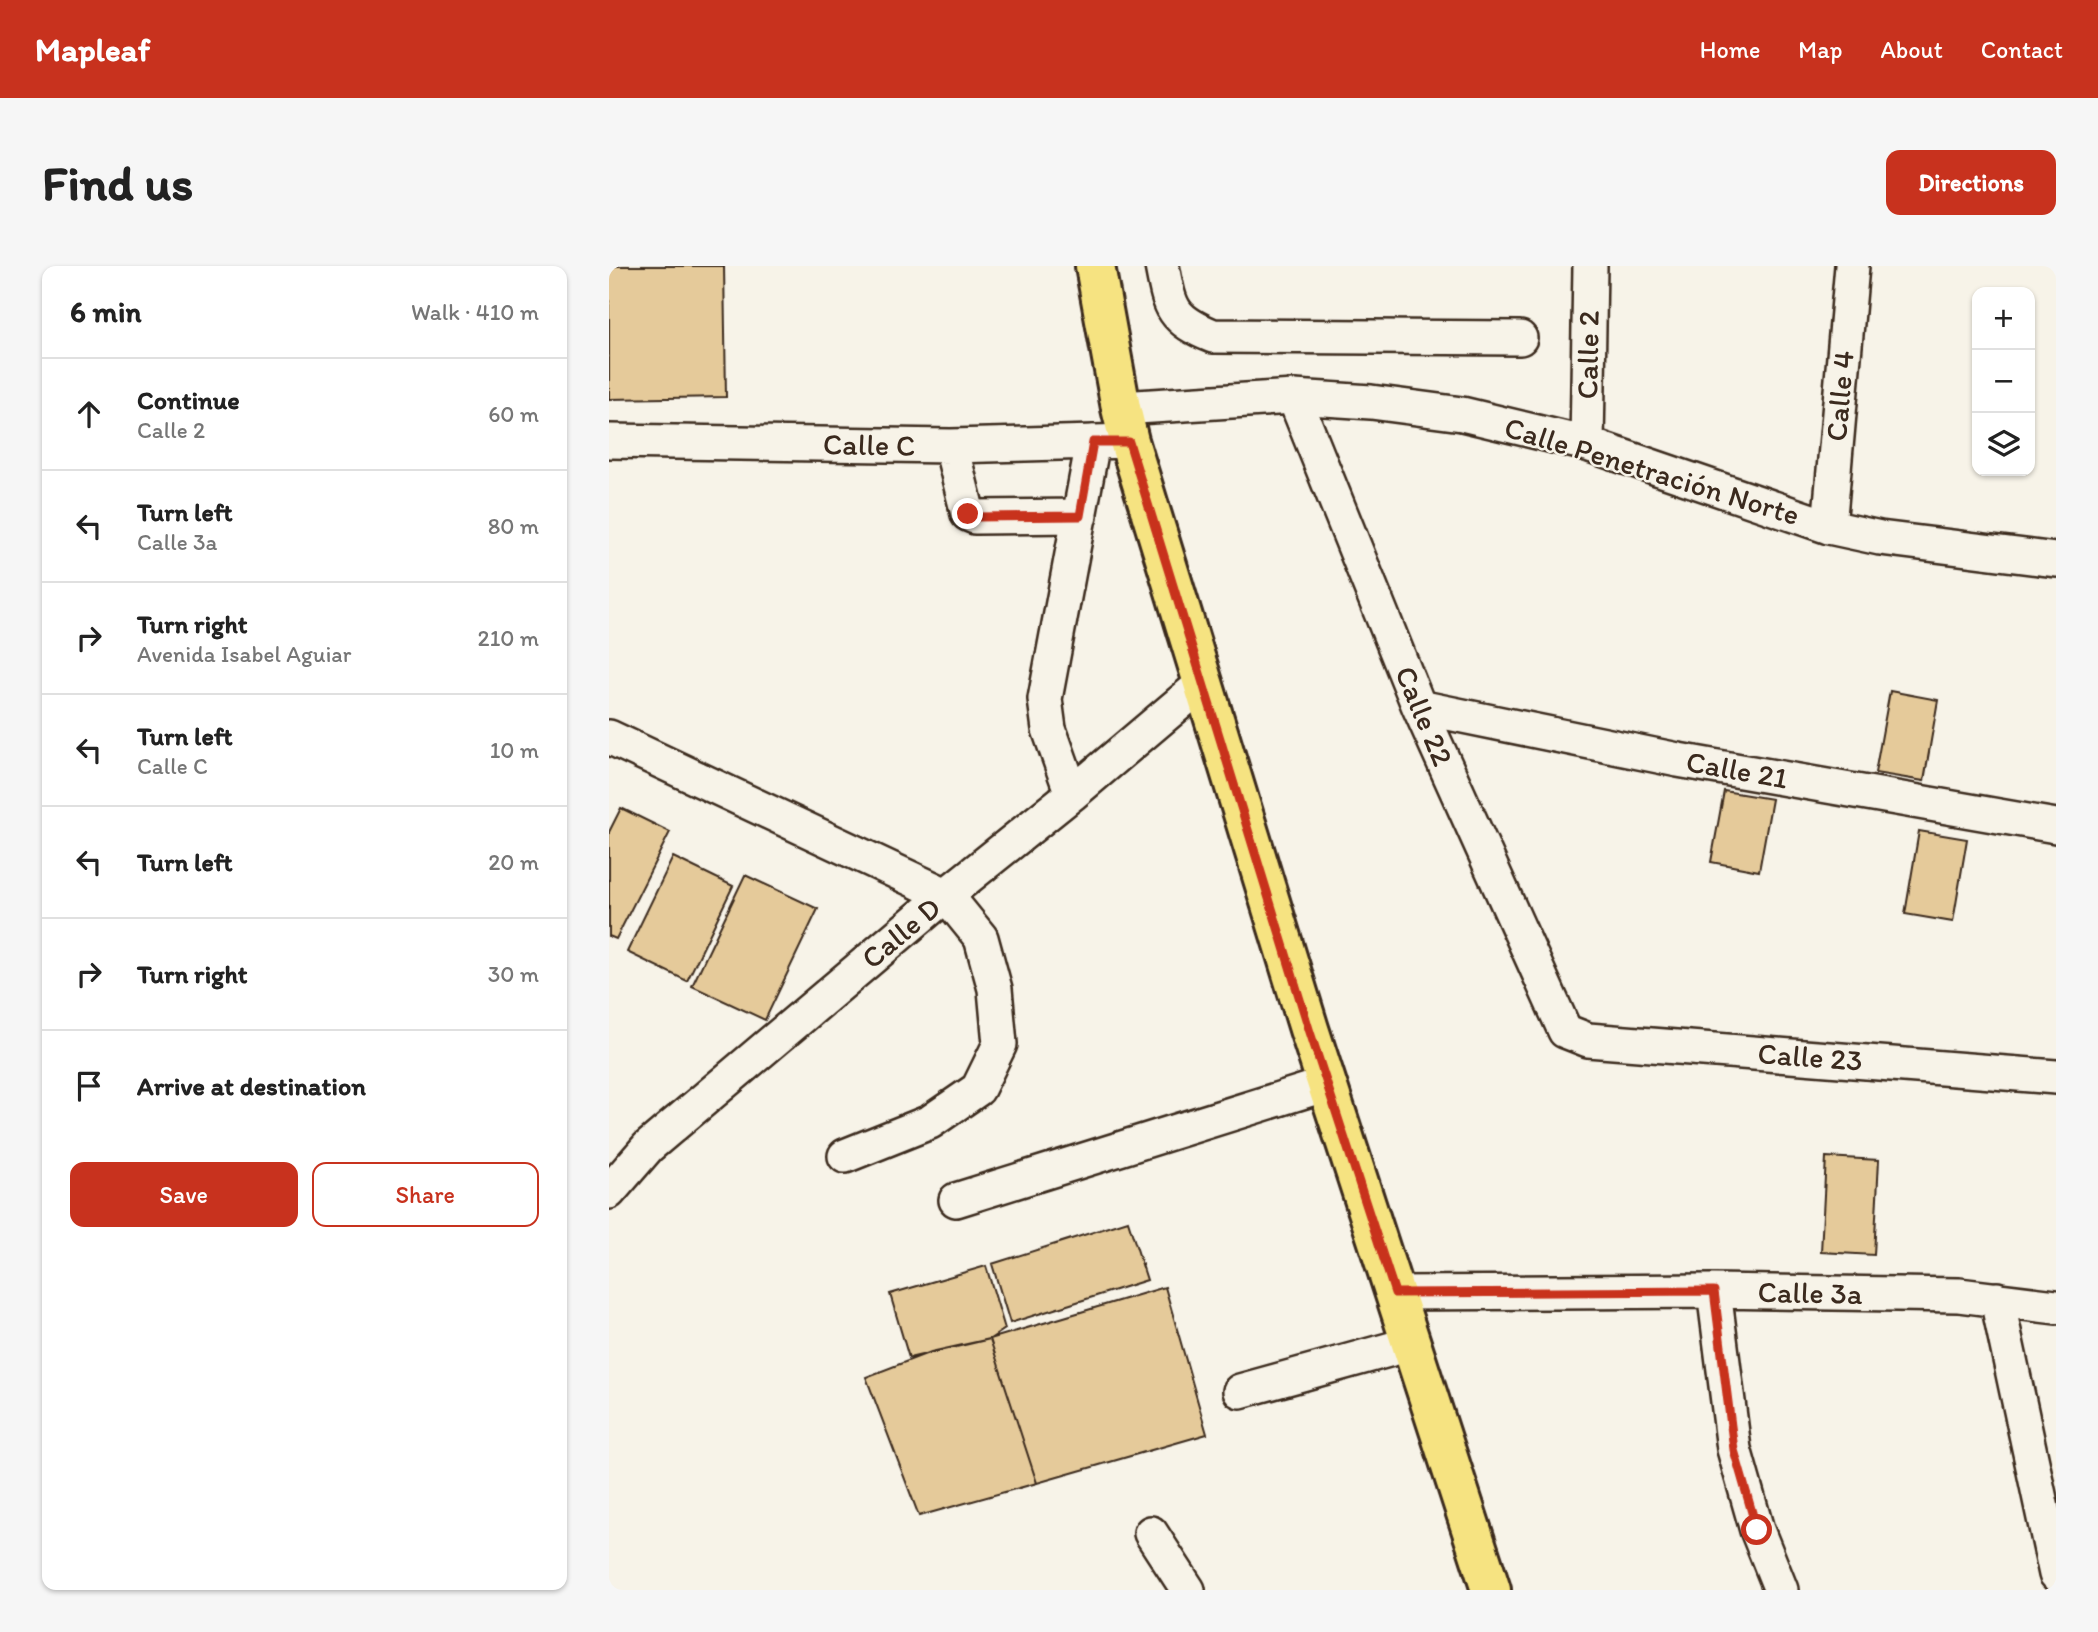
<!DOCTYPE html>
<html lang="en">
<head>
<meta charset="utf-8">
<style>
	body { margin:0; font-family:Itim,sans-serif; background:#f6f6f6; color:#222 }
	.controls { position:absolute; right:21px; top:21px; display:grid; overflow:hidden; border-radius:14px; box-shadow:0 2px 5px #0004 }
	.controls button { width:63px; height:63px; display:grid; place-items:center; padding:0; border:0; border-bottom:2px solid #e0e0e0; background:#fff; color:#222; font:35px sans-serif }
	.stop { position:absolute; width:21px; height:21px; margin:-16px; border:5px solid #c8321e; border-radius:50%; background:#fff }
	.stop.end { background:#c8321e; border-color:#fff; box-shadow:0 2px 7px #0008 }
	.list { margin:0; padding:0; list-style:none }
	h2 { display:flex; justify-content:space-between; align-items:center; height:91px; margin:0; padding:0 28px; font-size:30px }
	h2 small { font-size:23px; font-weight:400; color:#767676 }
	.list li { display:grid; grid-template-columns:46px 1fr auto; gap:21px; align-items:center; box-sizing:border-box; height:112px; padding:0 28px; border-top:2px solid #e0e0e0 }
	.list b { display:block; font-size:26px; white-space:nowrap }
	.list p { margin:0; font-size:23px; white-space:nowrap; color:#767676 }
	.list em { font-size:23px; font-style:normal; color:#767676 }
	.actions { display:flex; gap:14px; padding:21px 28px }
	.actions a { flex:1; padding:16px 0; border:2px solid #c8321e; border-radius:14px; text-align:center; font-size:24px; color:#c8321e }
	.actions .main { background:#c8321e; color:#fff }
	.icon { flex:none; width:38px; height:38px; fill:none; stroke:currentColor; stroke-width:2; stroke-linecap:round; stroke-linejoin:round }
	.map { position:relative; flex:none; width:1447px; height:1324px; overflow:hidden; border-radius:14px }
	header { display:flex; align-items:center; gap:42px; box-sizing:border-box; height:98px; padding:0 35px; background:#c8321e; color:#fff }
	header strong { font-size:33px }
	nav { display:flex; gap:38px; margin-inline-start:auto; font-size:24px }
	.intro { display:flex; align-items:center; justify-content:space-between; box-sizing:border-box; height:168px; padding:0 42px }
	h1 { margin:0; font-size:49px }
	.button { padding:18px 32px; border-radius:14px; background:#c8321e; color:#fff; font-size:24px; font-weight:700 }
	main { display:flex; gap:42px; padding:0 42px }
	aside { flex:1; background:#fff; border-radius:14px; box-shadow:0 2px 5px #0004 }
	.map>svg:first-child { display:block }
</style>
</head>
<body>
<header>
<strong>Mapleaf</strong>
<nav><a>Home</a><a>Map</a><a>About</a><a>Contact</a></nav>
</header>
<div class="intro"><h1>Find us</h1><a class="button">Directions</a></div>
<main>
<aside>
<h2>6 min<small>Walk · 410 m</small></h2>
<ul class="list">
<li><svg class="icon" aria-label="ahead" viewBox="0 0 24 24"><path d="M12 20V5M6 11l6-6 6 6"/></svg><div><b>Continue</b><p>Calle 2</p></div><em>60 m</em></li>
<li><svg class="icon" aria-label="left" viewBox="0 0 24 24"><path d="M17 20v-9H6M10 6l-5 5 5 5"/></svg><div><b>Turn left</b><p>Calle 3a</p></div><em>80 m</em></li>
<li><svg class="icon" aria-label="right" viewBox="0 0 24 24"><path d="M7 20v-9h11M14 6l5 5-5 5"/></svg><div><b>Turn right</b><p>Avenida Isabel Aguiar</p></div><em>210 m</em></li>
<li><svg class="icon" aria-label="left" viewBox="0 0 24 24"><path d="M17 20v-9H6M10 6l-5 5 5 5"/></svg><div><b>Turn left</b><p>Calle C</p></div><em>10 m</em></li>
<li><svg class="icon" aria-label="left" viewBox="0 0 24 24"><path d="M17 20v-9H6M10 6l-5 5 5 5"/></svg><div><b>Turn left</b></div><em>20 m</em></li>
<li><svg class="icon" aria-label="right" viewBox="0 0 24 24"><path d="M7 20v-9h11M14 6l5 5-5 5"/></svg><div><b>Turn right</b></div><em>30 m</em></li>
<li><svg class="icon" aria-label="arrive" viewBox="0 0 24 24"><path d="M6 21V4h12l-3 4 3 4H6"/></svg><div><b>Arrive at destination</b></div></li>
</ul>
<div class="actions"><a class="main">Save</a><a>Share</a></div>
</aside>
<div class="map">
<svg width="1447" height="1324" viewBox="0 0 1447 1324">
	<rect width="100%" height="100%" fill="#f7f3e8"/>
	<filter id="ink" filterUnits="userSpaceOnUse"><feTurbulence type="fractalNoise" baseFrequency=".0143" numOctaves="2"/><feDisplacementMap in="SourceGraphic" scale="14" xChannelSelector="R" yChannelSelector="G"/><feConvolveMatrix kernelMatrix="1 2 1 2 8 2 1 2 1" color-interpolation-filters="sRGB"/></filter>
	<g filter="url(#ink)">
		<path fill="#e5ca9a" stroke="#3b2a1e" stroke-width="2" d="M0 0H115L117 131 0 133Z
			M1281 425 1329 434 1315 515 1266 507Z
			M1115 525 1163 533 1150 605 1102 596Z
			M12 542 61 566 7 673 0 670V566Z
			M1310 565 1358 573 1344 656 1296 648Z
			M64 591 124 620 78 715 18 686Z
			M136 609 209 643 156 754 83 720Z
			M1217 891 1270 894 1265 989 1212 986Z
			M519 955 538 1014 401 1057 383 998Z
			M377 1000 396 1063 381 1073 300 1092 281 1028Z
			M556 1021 598 1168 428 1217 381 1073Z
			M381 1073 428 1217 310 1250 257 1111 322 1086Z"/>
		<g fill="none" stroke-linecap="round" stroke-linejoin="round">
			<g stroke="#3b2a1e" stroke-width="38">
				<path id="minor" d="M553 0C561 42 562 53 604 70L911 72
					M685 131 810 441 956 765 979 774 1447 811
					M512 142 685 131 762 136 853 148 978 178 1220 261 1271 272 1447 294
					M0 175 342 180 520 175
					M978 178 981 0
					M342 180 359 248 366 251 471 250
					M1220 261 1243 0
					M810 441 1069 494 1447 560
					M0 471 337 629 372 672 386 723 391 778 369 823 321 856 236 890
					M463 528 440 463 436 433 484 176
					M0 926 39 881 337 629 463 528 593 418
					M347 934 718 818
					M1105 1025 1125 1183 1148 1264 1172 1324
					M786 1027 1105 1025 1350 1029 1447 1041
					M1388 1033 1447 1308
					M631 1125 801 1078
					M542 1267 579 1324"/>
			</g>
			<g stroke="#3b2a1e" stroke-width="44">
				<path id="major" d="M486 0 512 142 520 175 700 763 882 1324"/>
			</g>
			<use href="#minor" stroke="#f7f3e8" stroke-width="33"/>
			<use href="#major" stroke="#f6e381" stroke-width="38"/>
		</g>
	</g>
	<g fill="none" stroke-linecap="round" stroke-linejoin="round" filter="url(#ink)">
		<path stroke="#c8321e" stroke-width="9" d="M359 248 366 251 471 250 484 176H520L700 763 786 1027 1105 1025 1125 1184 1148 1264"/>
	</g>
	<g text-anchor="middle" stroke-width="5" stroke-linejoin="round" paint-order="stroke">
		<g font-size="30" fill="#3b2a1e" stroke="#f7f3e8">
			<text transform="translate(979 89) rotate(-89)" y="10">Calle 2</text>
			<text transform="translate(1231 130) rotate(-85)" y="10">Calle 4</text>
			<text transform="translate(260 179) rotate(1)" y="10">Calle C</text>
			<text transform="translate(1043 205) rotate(17)" y="10">Calle Penetración Norte</text>
			<text transform="translate(815 450) rotate(67)" y="10">Calle 22</text>
			<text transform="translate(1128 504) rotate(10)" y="10">Calle 21</text>
			<text transform="translate(292 667) rotate(-40)" y="10">Calle D</text>
			<text transform="translate(1201 791) rotate(4)" y="10">Calle 23</text>
			<text transform="translate(1201 1027) rotate(1)" y="10">Calle 3a</text>
		</g>
	</g>
</svg>
<div class="controls">
<button>+</button>
<button>−</button>
<button><svg class="icon" aria-label="layers" viewBox="0 0 24 24"><path d="M12 4l9 5-9 5-9-5zM3 14l9 5 9-5"/></svg></button>
</div>
<div class="stop" style="left:1148px;top:1264px"></div>
<div class="stop end" style="left:359px;top:248px"></div>
</div>
</main>
</body>
</html>
